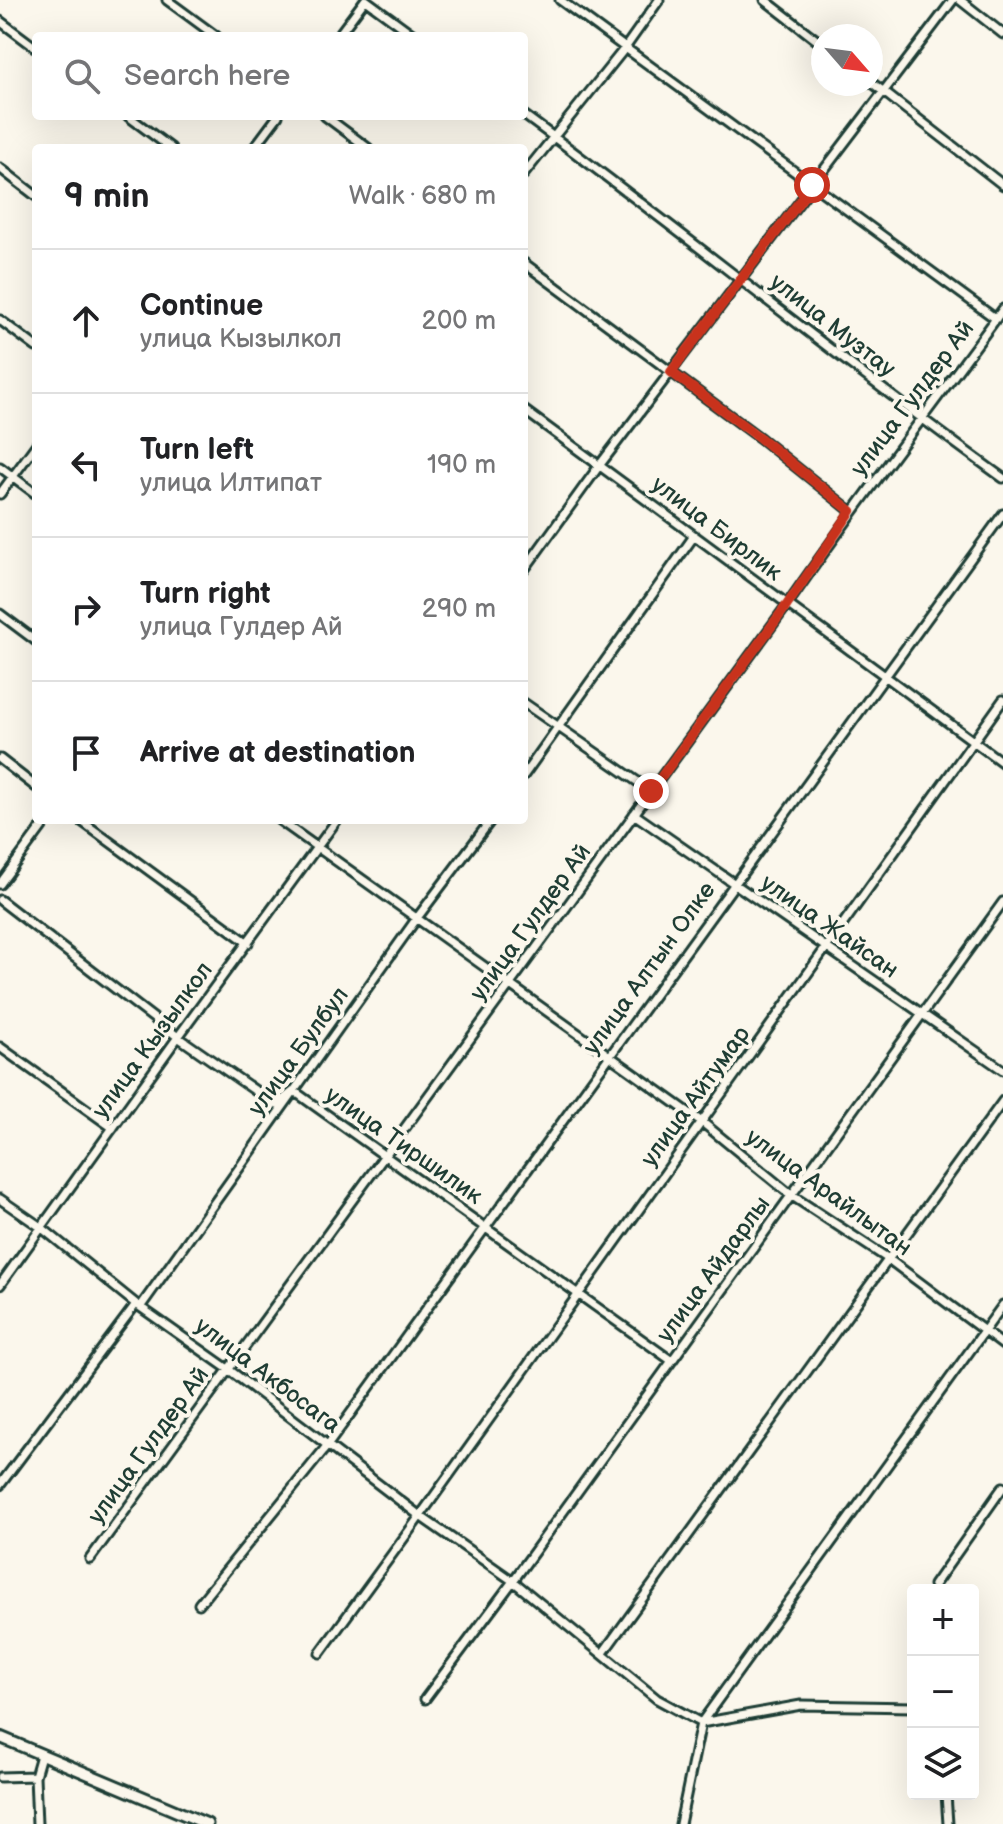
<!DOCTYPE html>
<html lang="en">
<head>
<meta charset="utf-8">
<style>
	body { margin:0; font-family:"Balsamiq Sans",sans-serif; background:#f2f2f2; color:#202124 }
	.controls { position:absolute; right:24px; bottom:24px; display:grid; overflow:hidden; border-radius:8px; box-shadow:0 8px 32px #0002 }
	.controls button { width:72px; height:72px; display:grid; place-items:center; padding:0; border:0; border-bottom:2px solid #e0e0e0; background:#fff; color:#202124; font:40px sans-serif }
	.compass { position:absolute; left:811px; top:24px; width:72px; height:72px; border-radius:50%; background:#fff; box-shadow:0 8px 32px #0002; rotate:118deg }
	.stop { position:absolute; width:24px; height:24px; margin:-18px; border:6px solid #c8321e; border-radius:50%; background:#fff }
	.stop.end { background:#c8321e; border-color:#fff; box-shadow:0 2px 8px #0008 }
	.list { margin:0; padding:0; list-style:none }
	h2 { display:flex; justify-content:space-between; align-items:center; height:104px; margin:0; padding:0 32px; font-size:34px }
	h2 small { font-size:26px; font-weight:400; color:#757577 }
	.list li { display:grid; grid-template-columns:52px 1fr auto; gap:24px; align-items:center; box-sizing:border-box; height:144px; padding:0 32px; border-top:2px solid #e0e0e0 }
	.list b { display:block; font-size:30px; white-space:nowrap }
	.list p { margin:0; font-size:26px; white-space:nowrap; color:#757577 }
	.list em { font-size:26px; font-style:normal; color:#757577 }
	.icon { flex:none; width:44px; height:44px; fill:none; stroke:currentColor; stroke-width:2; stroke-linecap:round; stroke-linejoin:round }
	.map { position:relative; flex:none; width:1003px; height:1824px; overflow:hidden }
	.search { position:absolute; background:#fff; box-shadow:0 8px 32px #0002; left:32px; top:32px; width:496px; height:88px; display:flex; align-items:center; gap:20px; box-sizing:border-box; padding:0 28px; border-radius:8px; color:#757577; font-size:30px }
	.panel { position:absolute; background:#fff; box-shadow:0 8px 32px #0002; left:32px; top:144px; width:496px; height:680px; border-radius:8px }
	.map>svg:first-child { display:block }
</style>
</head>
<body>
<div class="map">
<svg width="1003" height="1824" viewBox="0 0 1003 1824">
	<rect width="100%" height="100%" fill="#fbf7ec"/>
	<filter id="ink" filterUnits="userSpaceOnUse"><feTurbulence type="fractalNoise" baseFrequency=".0125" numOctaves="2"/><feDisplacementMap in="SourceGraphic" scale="16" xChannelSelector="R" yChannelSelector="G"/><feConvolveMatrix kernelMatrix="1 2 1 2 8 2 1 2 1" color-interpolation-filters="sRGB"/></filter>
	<g filter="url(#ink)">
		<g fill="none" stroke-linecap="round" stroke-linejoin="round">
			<g stroke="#1f3d34" stroke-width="13">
				<path id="minor" d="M167 0 216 36
					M366 0 415 36
					M560 0 996 319
					M765 0 823 45
					M960 0 1003 34
					M0 21 36 48
					M338 36 365 0
					M871 82 1003 185
					M524 115C686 234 840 361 1003 478
					M128 116 171 148
					M325 116 368 148
					M254 148 278 116
					M0 168 36 196
					M524 174 625 48 659 0
					M524 263 760 438 851 511
					M0 320 36 347
					M524 410 1003 763
					M0 467 36 494
					M0 494 36 445
					M524 570 599 466 953 0
					M0 614 36 641
					M524 703 651 791
					M0 759 36 787
					M524 775 694 536
					M634 814 1003 1070
					M80 820 248 943
					M279 820 702 1122 791 1195 887 1258 1003 1345
					M0 884 47 820
					M0 900 178 1037 276 1105 294 1091 672 1361
					M0 1047 113 1128
					M0 1199 42 1228 136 1304 228 1369 420 1516 513 1581 657 1699 701 1723 801 1705 913 1707
					M0 1285 178 1037 337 820
					M141 1306 417 918 491 820
					M0 1485 136 1304
					M90 1559 787 605C856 504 931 408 1003 309
					M934 1585 1003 1487
					M199 1604 327 1446 1003 514
					M320 1653 420 1516 1003 700
					M603 1653 1003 1101
					M425 1699 513 1581 1003 902
					M0 1777 35 1776
					M946 1794 948 1824
					M37 1824 35 1776 41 1755
					M680 1824 701 1723 1003 1305"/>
			</g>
			<g stroke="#1f3d34" stroke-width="15">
				<path id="tertiary" d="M0 1737 207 1824"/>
			</g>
			<use href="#minor" stroke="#fbf7ec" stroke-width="7"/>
			<use href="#tertiary" stroke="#fbf7ec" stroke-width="9"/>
		</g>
	</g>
	<g fill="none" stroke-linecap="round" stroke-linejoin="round" filter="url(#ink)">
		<path stroke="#c8321e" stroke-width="10" d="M651 791 787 605 851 511 760 438 671 372 812 185"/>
	</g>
	<g text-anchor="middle" stroke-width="8" stroke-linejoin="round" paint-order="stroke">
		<g font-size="24" fill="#1f3d34" stroke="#fbf7ec">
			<text transform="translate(833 325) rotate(38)" y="8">улица Музтау</text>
			<text transform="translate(912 398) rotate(-53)" y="8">улица Гулдер Ай</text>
			<text transform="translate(717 528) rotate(37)" y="8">улица Бирлик</text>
			<text transform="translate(530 922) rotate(-54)" y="8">улица Гулдер Ай</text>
			<text transform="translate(830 926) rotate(35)" y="8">улица Жайсан</text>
			<text transform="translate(649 968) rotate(-54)" y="8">улица Алтын Олке</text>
			<text transform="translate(152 1040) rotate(-54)" y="8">улица Кызылкол</text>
			<text transform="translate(298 1051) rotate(-54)" y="8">улица Булбул</text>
			<text transform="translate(695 1096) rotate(-54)" y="8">улица Айтумар</text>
			<text transform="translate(404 1145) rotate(35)" y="8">улица Тиршилик</text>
			<text transform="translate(829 1192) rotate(36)" y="8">улица Арайлытан</text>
			<text transform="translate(713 1269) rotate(-54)" y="8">улица Айдарлы</text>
			<text transform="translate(268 1375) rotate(37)" y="8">улица Акбосага</text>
			<text transform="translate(148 1445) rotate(-54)" y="8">улица Гулдер Ай</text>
		</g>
	</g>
</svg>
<div class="controls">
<button>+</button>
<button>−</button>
<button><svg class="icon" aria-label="layers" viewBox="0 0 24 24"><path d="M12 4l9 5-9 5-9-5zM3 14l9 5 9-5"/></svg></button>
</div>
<svg class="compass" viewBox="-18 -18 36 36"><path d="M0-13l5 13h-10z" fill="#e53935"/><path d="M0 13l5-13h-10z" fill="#757577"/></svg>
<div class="stop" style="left:812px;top:185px"></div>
<div class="stop end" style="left:651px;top:791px"></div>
<div class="search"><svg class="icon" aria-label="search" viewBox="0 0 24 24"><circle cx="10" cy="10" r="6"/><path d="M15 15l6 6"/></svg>Search here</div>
<section class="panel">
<h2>9 min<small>Walk · 680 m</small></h2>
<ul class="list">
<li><svg class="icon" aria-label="ahead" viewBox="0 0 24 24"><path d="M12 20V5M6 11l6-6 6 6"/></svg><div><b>Continue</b><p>улица Кызылкол</p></div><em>200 m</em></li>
<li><svg class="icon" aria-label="left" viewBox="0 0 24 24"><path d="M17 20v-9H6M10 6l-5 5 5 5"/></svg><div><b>Turn left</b><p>улица Илтипат</p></div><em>190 m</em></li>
<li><svg class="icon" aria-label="right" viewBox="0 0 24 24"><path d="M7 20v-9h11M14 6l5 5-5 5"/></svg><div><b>Turn right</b><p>улица Гулдер Ай</p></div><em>290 m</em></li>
<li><svg class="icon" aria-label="arrive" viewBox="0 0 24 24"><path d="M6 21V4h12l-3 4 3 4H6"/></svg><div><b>Arrive at destination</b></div></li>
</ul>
</section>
</div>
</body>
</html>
